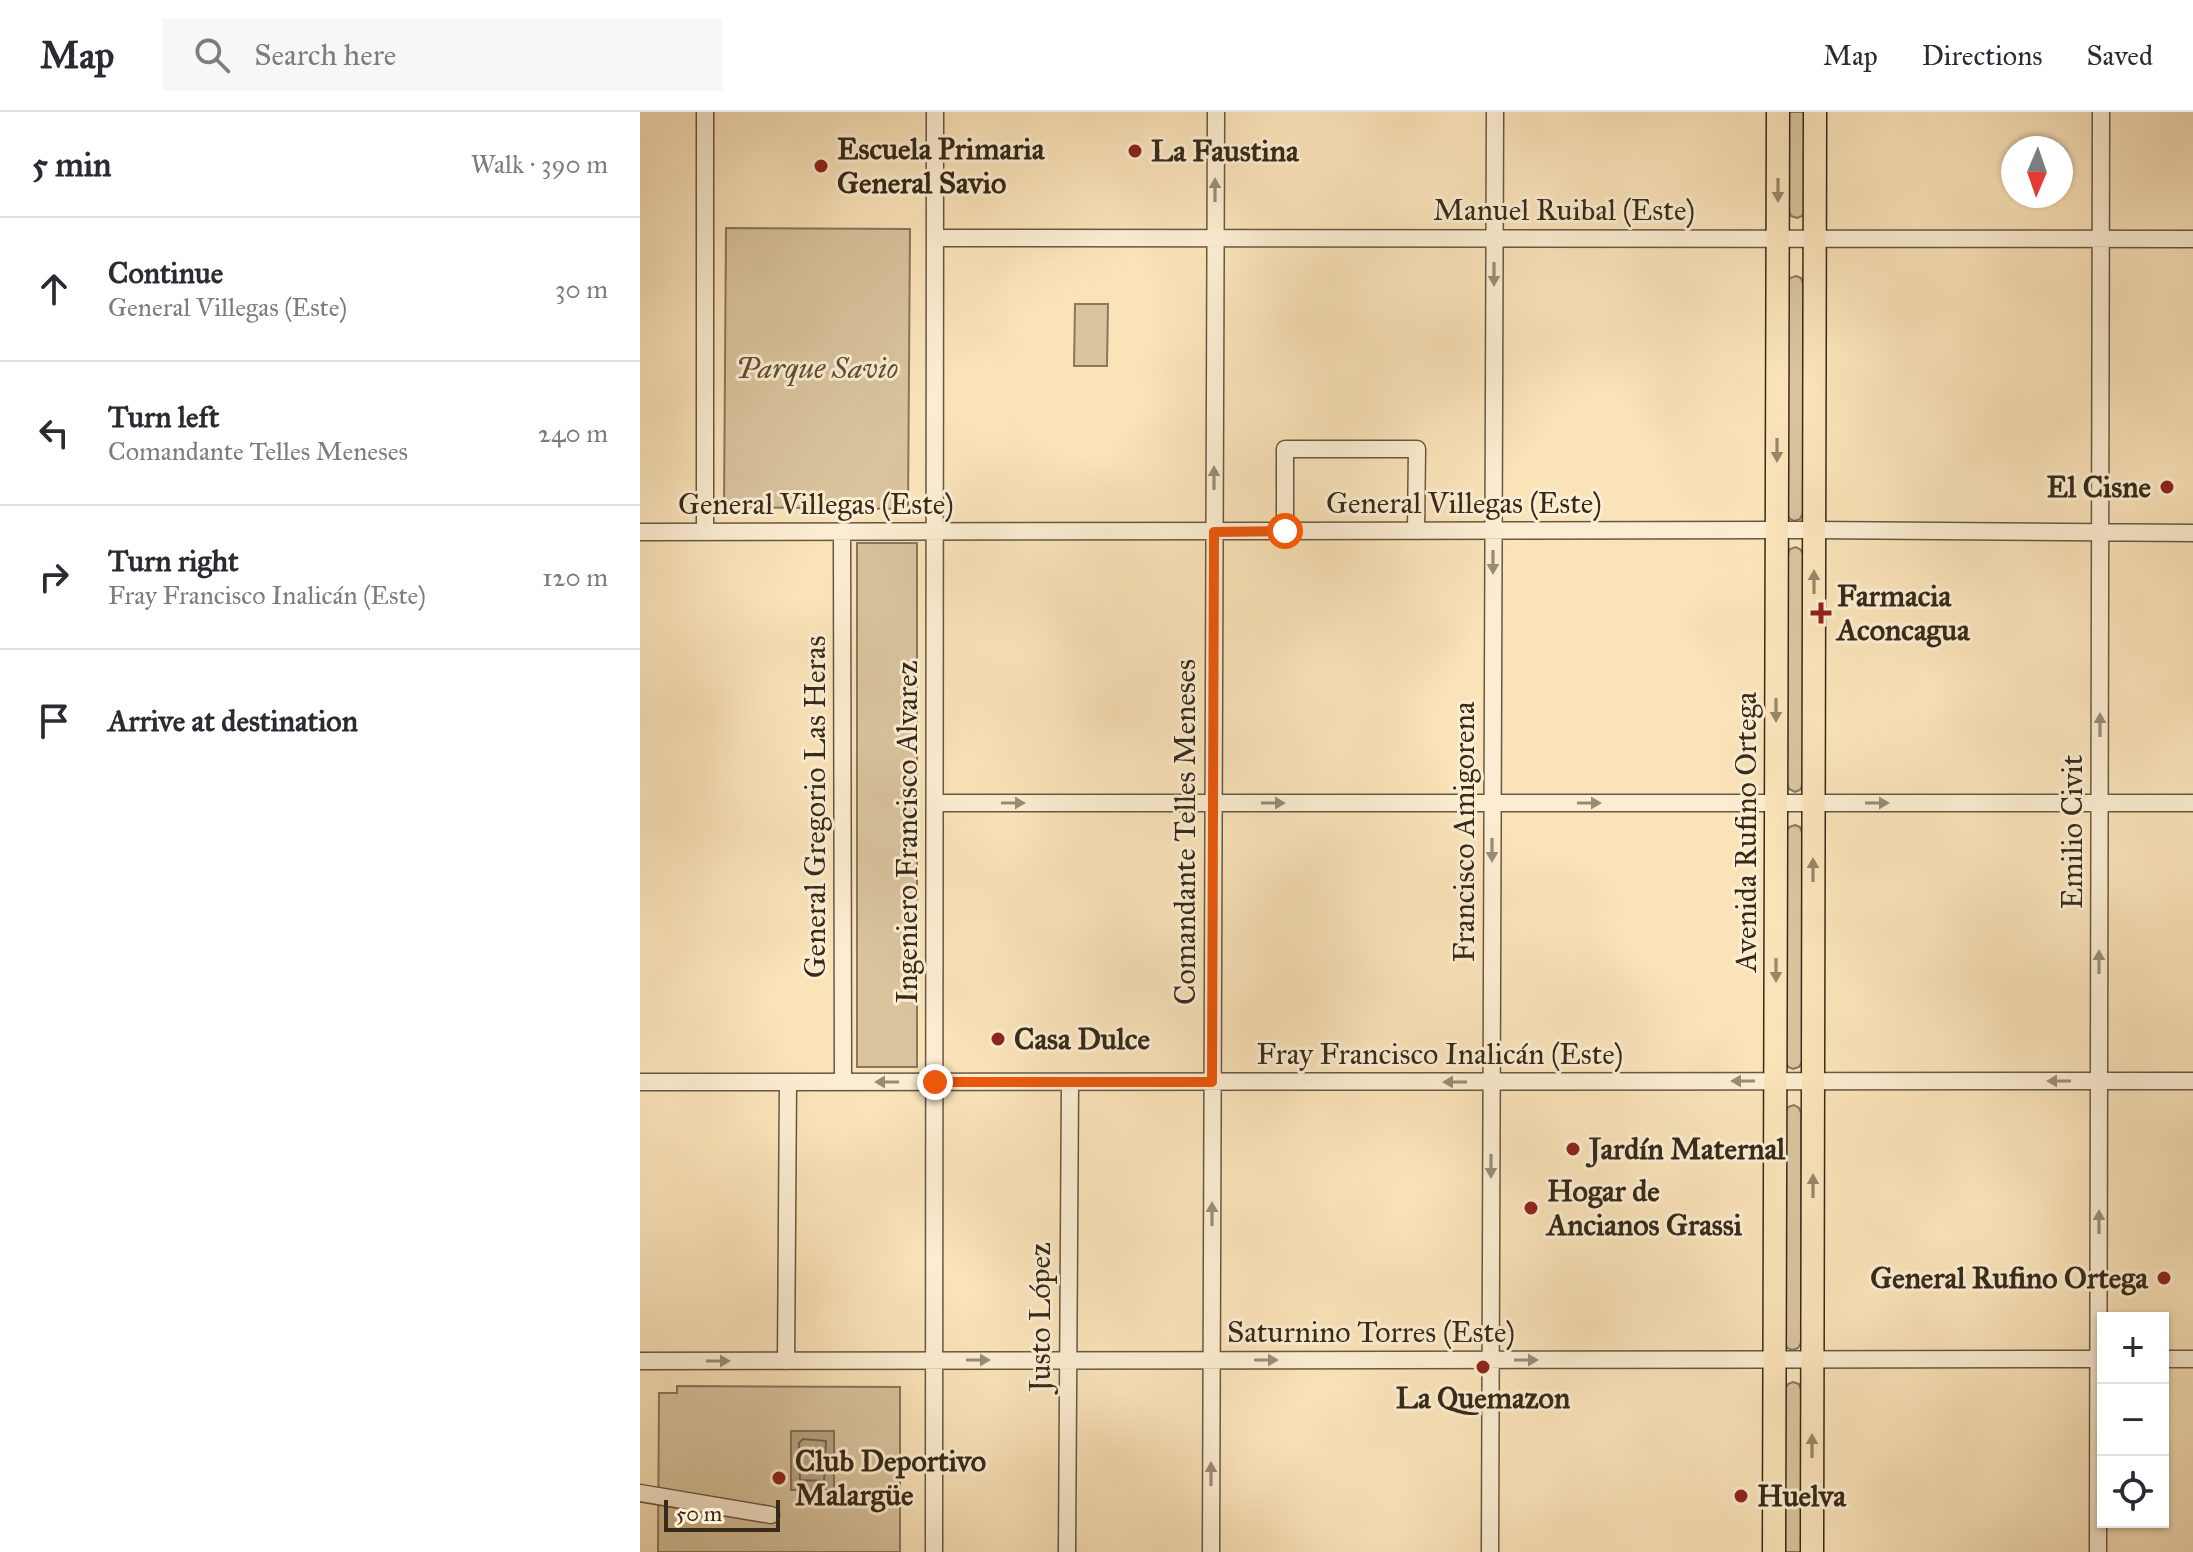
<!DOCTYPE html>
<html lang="en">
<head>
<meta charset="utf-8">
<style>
	body { margin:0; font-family:"IM FELL Great Primer",serif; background:#f7f7f7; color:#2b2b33 }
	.controls { position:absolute; right:24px; bottom:24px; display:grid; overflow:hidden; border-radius:0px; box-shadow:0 2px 6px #0004 }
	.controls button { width:72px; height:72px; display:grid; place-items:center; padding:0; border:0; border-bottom:2px solid #e1e1e2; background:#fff; color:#2b2b33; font:40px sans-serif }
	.compass { position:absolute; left:1361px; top:24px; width:72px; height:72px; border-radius:50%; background:#fff; box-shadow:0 2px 6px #0004; rotate:182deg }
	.scale { position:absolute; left:24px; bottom:20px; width:116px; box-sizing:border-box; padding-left:8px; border:4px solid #362a19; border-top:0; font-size:22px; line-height:28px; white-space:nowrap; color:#362a19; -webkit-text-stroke:6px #fcedd2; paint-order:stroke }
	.stop { position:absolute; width:24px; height:24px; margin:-18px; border:6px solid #ea580c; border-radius:50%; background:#fff }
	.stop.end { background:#ea580c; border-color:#fff; box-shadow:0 2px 8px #0008 }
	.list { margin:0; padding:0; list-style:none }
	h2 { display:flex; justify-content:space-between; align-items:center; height:104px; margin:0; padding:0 32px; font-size:34px }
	h2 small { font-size:26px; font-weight:400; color:#7c7c81 }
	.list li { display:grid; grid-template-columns:52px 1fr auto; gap:24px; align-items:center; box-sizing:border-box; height:144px; padding:0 32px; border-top:2px solid #e1e1e2 }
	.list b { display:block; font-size:30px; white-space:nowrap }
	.list p { margin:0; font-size:26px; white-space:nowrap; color:#7c7c81 }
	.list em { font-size:26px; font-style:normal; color:#7c7c81 }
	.icon { flex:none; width:44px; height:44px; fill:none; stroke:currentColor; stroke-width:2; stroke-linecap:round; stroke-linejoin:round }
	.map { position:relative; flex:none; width:1553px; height:1440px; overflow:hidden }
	header { display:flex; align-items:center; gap:48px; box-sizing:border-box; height:112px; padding:0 40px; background:#fff; border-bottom:2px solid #e1e1e2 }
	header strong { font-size:38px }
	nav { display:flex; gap:44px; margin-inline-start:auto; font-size:28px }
	.search { width:560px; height:72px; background:#f7f7f7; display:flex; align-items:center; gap:20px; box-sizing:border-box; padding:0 28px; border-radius:0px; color:#7c7c81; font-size:30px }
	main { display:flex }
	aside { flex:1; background:#fff }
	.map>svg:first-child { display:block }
</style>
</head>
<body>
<header>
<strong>Map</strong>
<div class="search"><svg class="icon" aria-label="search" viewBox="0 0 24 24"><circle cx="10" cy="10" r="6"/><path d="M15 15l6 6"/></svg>Search here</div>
<nav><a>Map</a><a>Directions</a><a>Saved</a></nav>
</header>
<main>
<aside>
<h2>5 min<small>Walk · 390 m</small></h2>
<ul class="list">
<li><svg class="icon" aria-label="ahead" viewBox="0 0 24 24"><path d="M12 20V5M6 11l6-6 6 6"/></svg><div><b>Continue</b><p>General Villegas (Este)</p></div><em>30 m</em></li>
<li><svg class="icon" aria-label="left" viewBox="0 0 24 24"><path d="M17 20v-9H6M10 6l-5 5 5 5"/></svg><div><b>Turn left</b><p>Comandante Telles Meneses</p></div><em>240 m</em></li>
<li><svg class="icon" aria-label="right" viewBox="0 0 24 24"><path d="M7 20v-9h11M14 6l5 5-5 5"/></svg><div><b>Turn right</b><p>Fray Francisco Inalicán (Este)</p></div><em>120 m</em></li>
<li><svg class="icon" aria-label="arrive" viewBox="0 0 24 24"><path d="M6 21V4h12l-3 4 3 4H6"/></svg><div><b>Arrive at destination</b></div></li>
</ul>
</aside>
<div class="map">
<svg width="1553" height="1440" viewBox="0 0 1553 1440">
	<rect width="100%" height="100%" fill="#fae3b9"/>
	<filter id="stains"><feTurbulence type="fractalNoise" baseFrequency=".0025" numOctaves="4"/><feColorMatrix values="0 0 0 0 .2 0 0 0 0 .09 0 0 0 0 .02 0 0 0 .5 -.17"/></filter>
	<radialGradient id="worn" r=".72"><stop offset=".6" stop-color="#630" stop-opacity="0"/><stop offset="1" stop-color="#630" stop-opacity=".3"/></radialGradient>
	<path fill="#d9c49e" stroke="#88775c" stroke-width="2" d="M1149 0H1165V99L1162 104 1157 106 1151 104 1149 98Z
		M86 116 270 117 268 397 84 395Z
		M1156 164 1161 166 1163 172V401L1160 407 1154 409 1149 406 1147 400V171L1150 166Z
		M435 192H468L467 254H434Z
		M217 431H277V955H217Z
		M1156 435 1161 438 1163 443V672L1160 678 1155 680 1149 677 1147 671 1148 442 1150 437Z
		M1155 713 1160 715 1162 721V950L1159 955 1153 957 1148 955 1146 949V720L1149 715Z
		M1154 993 1159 996 1161 1001V1231L1158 1236 1153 1238 1147 1236 1145 1230V1001L1148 995Z
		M1153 1270 1159 1272 1161 1278V1440H1145V1277L1148 1272Z
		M37 1274 260 1275V1440H18L19 1281H37Z"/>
	<path fill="#b7a483" stroke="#837359" stroke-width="2" d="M151 1319H194V1378H151Z"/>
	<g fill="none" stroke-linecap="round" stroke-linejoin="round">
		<path stroke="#76674e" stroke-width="2" d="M163 1327 186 1329 184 1369 160 1368 159 1331Z"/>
		<g stroke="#675841" stroke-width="19">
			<path id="minor" d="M65 0V420
				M295 126 1553 127
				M645 419V337H777L776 419
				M0 420 1174 418 1553 421
				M202 420 203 970
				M295 691H1553
				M0 970 1553 969
				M1523 1247H1553
				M0 1249 1463 1247
				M146 1249 148 970
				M0 1381 131 1403
				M294 1440 295 0
				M427 1440 430 970
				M571 1440 576 0
				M850 1440 855 0
				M1458 1440 1461 0"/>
		</g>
		<g stroke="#362a19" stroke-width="25">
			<path id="major" d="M1134 1440 1138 0
				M1172 1440 1175 0"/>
		</g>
		<use href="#minor" stroke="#fcedd2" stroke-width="16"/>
		<use href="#major" stroke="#fae3b9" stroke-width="22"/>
	</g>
	<defs><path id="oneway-solid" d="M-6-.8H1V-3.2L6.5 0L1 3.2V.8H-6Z" transform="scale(2)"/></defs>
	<g fill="#998c76">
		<use href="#oneway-solid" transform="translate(575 78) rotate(-90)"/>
		<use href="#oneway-solid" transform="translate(854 162) rotate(90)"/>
		<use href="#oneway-solid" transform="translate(574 366) rotate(-90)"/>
		<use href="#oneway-solid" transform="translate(853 450) rotate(90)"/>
		<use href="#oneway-solid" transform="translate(1460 613) rotate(-90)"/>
		<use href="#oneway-solid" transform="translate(373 691)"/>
		<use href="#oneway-solid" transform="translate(633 691)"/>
		<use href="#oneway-solid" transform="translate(949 691)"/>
		<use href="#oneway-solid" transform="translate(1237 691)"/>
		<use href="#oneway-solid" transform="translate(852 738) rotate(90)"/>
		<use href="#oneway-solid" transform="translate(1459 850) rotate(-90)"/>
		<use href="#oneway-solid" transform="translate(1103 969) rotate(180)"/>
		<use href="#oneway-solid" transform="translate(1419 969) rotate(180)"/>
		<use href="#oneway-solid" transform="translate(247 970) rotate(180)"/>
		<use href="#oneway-solid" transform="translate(815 970) rotate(180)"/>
		<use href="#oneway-solid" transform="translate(851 1054) rotate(90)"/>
		<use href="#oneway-solid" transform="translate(572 1102) rotate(-90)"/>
		<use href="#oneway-solid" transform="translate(1459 1110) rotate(-90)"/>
		<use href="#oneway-solid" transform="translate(338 1248)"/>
		<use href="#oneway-solid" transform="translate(626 1248)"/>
		<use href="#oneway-solid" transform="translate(886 1248)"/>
		<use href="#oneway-solid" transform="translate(78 1249)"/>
		<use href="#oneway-solid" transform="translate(571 1362) rotate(-90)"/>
	</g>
	<g fill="#988669">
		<use href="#oneway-solid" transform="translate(1138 78) rotate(90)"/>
		<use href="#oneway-solid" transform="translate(1137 338) rotate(90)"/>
		<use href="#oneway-solid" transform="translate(1174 470) rotate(-90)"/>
		<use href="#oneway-solid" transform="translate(1136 598) rotate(90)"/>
		<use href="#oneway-solid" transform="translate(1173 758) rotate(-90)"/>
		<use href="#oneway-solid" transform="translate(1136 858) rotate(90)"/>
		<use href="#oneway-solid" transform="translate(1173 1074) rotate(-90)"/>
		<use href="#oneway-solid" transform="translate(1172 1334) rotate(-90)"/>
	</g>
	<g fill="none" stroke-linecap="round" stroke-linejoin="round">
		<path stroke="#ea580c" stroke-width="10" d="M295 970H572L574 420 645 419"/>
	</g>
	<g fill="#8f2418" stroke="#fcedd2" stroke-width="3">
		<circle cx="495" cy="39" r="8"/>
		<circle cx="181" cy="54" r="8"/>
		<circle cx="1527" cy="375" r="8"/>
		<path d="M1177 489h8v8h8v8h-8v8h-8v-8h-8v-8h8z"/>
		<circle cx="358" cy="927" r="8"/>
		<circle cx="933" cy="1037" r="8"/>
		<circle cx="891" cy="1096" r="8"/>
		<circle cx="1524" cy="1166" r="8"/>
		<circle cx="843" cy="1255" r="8"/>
		<circle cx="139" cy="1366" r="8"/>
		<circle cx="1101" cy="1384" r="8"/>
	</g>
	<g text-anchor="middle" stroke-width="6" stroke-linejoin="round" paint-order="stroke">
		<g font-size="30" font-weight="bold" fill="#362a19" stroke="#fcedd2" text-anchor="start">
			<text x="197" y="47">Escuela Primaria<tspan x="197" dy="34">General Savio</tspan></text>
			<text x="511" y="49">La Faustina</text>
			<text x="1511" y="385" text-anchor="end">El Cisne</text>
			<text x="1197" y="494">Farmacia<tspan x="1197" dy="34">Aconcagua</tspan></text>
			<text x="374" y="937">Casa Dulce</text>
			<text x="949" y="1047">Jardín Maternal</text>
			<text x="907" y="1089">Hogar de<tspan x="907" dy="34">Ancianos Grassi</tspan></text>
			<text x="1508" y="1176" text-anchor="end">General Rufino Ortega</text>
			<text x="843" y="1296" text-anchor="middle">La Quemazon</text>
			<text x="155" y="1359">Club Deportivo<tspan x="155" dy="34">Malargüe</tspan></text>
			<text x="1117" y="1394">Huelva</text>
		</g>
		<g font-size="30" fill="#362a19" stroke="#fcedd2">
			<text x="924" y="108">Manuel Ruibal (Este)</text>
			<text x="824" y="401">General Villegas (Este)</text>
			<text x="176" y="402">General Villegas (Este)</text>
			<text transform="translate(175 695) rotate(-90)" y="10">General Gregorio Las Heras</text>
			<text transform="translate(267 720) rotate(-90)" y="10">Ingeniero Francisco Alvarez</text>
			<text transform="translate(545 720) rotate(-90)" y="10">Comandante Telles Meneses</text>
			<text transform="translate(824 720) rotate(-90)" y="10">Francisco Amigorena</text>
			<text transform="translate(1106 720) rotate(-90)" y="10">Avenida Rufino Ortega</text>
			<text transform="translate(1432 720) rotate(-90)" y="10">Emilio Civit</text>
			<text x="800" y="952">Fray Francisco Inalicán (Este)</text>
			<text transform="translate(400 1205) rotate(-90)" y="10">Justo López</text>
			<text x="731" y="1230">Saturnino Torres (Este)</text>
		</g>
		<g font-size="30" font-style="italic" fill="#5f503a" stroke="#fcedd2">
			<text x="177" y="266">Parque Savio</text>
		</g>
	</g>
	<rect width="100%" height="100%" filter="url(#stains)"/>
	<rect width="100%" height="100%" fill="url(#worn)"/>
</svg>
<div class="controls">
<button>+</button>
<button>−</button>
<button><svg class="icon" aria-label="locate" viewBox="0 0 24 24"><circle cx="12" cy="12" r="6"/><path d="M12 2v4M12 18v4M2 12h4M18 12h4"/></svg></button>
</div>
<svg class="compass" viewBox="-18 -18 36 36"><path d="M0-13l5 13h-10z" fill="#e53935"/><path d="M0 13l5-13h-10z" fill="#7c7c81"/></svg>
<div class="scale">50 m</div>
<div class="stop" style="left:645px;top:419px"></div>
<div class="stop end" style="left:295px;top:970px"></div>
</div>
</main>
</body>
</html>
